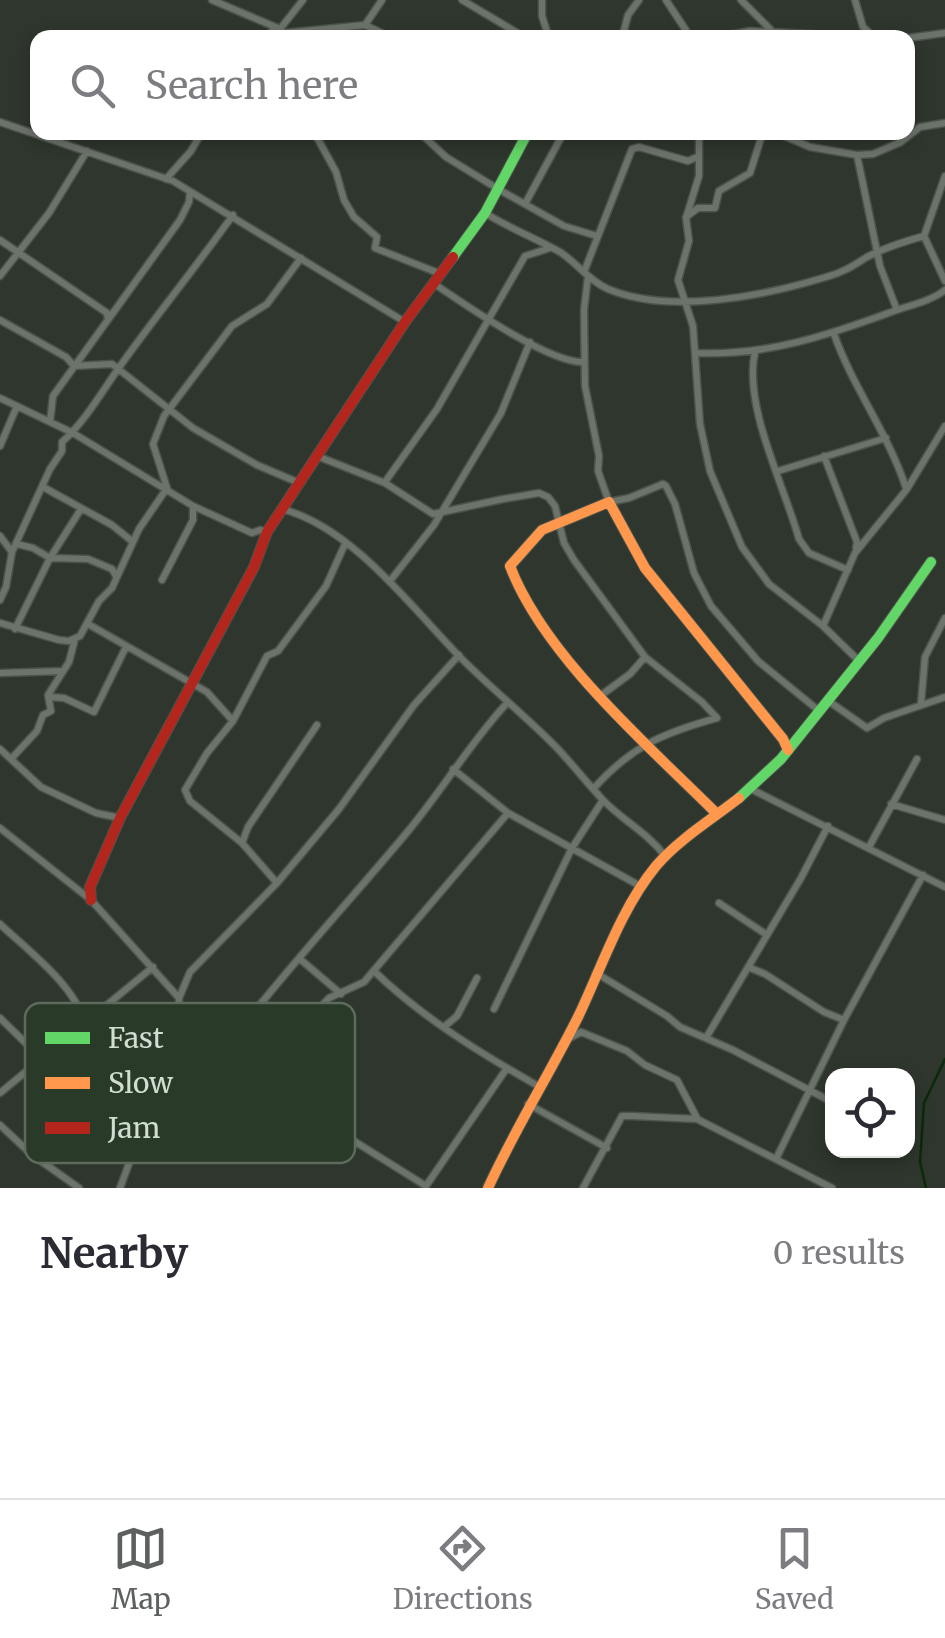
<!DOCTYPE html>
<html lang="en">
<head>
<meta charset="utf-8">
<style>
	body { margin:0; font-family:Merriweather,serif; background:#f2f2f3; color:#2b2b33 }
	.controls { position:absolute; right:30px; bottom:30px; display:grid; overflow:hidden; border-radius:20px; box-shadow:0 5px 15px #0003 }
	.controls button { width:90px; height:90px; display:grid; place-items:center; padding:0; border:0; border-bottom:2px solid #e1e1e2; background:#fff; color:#2b2b33; font:50px sans-serif }
	.list { margin:0; padding:0; list-style:none }
	h2 { display:flex; justify-content:space-between; align-items:center; height:130px; margin:0; padding:0 40px; font-size:42px }
	h2 small { font-size:32px; font-weight:400; color:#7c7c81 }
	.icon { flex:none; width:55px; height:55px; fill:none; stroke:currentColor; stroke-width:2; stroke-linecap:round; stroke-linejoin:round }
	.map { position:relative; flex:none; width:945px; height:1188px; overflow:hidden }
	.search { position:absolute; background:#fff; box-shadow:0 5px 15px #0003; left:30px; right:30px; top:30px; height:110px; display:flex; align-items:center; gap:25px; box-sizing:border-box; padding:0 35px; border-radius:20px; color:#7c7c81; font-size:38px }
	.sheet { height:310px; background:#fff }
	nav { display:flex; justify-content:space-around; align-items:center; box-sizing:border-box; height:140px; border-top:2px solid #e1e1e2; background:#fff; font-size:28px; color:#7c7c81 }
	nav a { display:grid; justify-items:center; gap:5px }
	nav .on { color:#5c6160 }
	.map>svg:first-child { display:block }
</style>
</head>
<body>
<div class="map">
<svg width="945" height="1188" viewBox="0 0 945 1188">
	<rect width="100%" height="100%" fill="#2e362d"/>
	<g fill="none" stroke-linecap="round" stroke-linejoin="round">
		<path stroke="#0a2a0a" stroke-width="2.5" d="M926 1188 920 1162 924 1103 945 1059"/>
		<g stroke="#4b534b" stroke-width="9">
			<path id="street" d="M212 0 280 29 289 38
				M462 0 526 38
				M542 0V16L549 38
				M666 0 691 38
				M741 0 772 31
				M855 0 863 27 874 37
				M365 25 382 0
				M280 29 303 0
				M284 33 365 25 392 38
				M267 38 275 27
				M622 38 628 15 639 0
				M713 38 750 31 885 38
				M908 38 945 33
				M0 122 173 181 405 322
				M314 132 336 172 344 200 354 217 377 237 375 248 441 274
				M419 132 446 157 498 189 564 226 597 236
				M699 132V176L686 218 689 241 678 280 693 326 700 424 710 471 742 547 769 584 823 626 859 661
				M775 132 810 147 857 155 880 266 897 310
				M857 155 873 154 901 142 920 127 945 123
				M166 179 191 151 202 132
				M525 204 564 132
				M485 213C509 228 535 238 560 252 577 263 589 281 608 289 670 315 764 296 826 277 842 273 853 266 867 257 884 248 906 241 924 236L945 176
				M686 217 698 208H715L719 191 750 173 763 132
				M924 236 945 281
				M0 240 107 313 108 320
				M584 272 632 149 639 147 688 161 697 157
				M0 276 49 213 87 151
				M588 276 584 310 585 386 599 456 598 471 609 502 629 498 663 484 666 486 675 504 694 573 711 606 758 661 818 710
				M433 283C464 304 550 364 584 362
				M0 320 66 357 74 366 112 364 193 428 257 465 297 482
				M834 334C853 388 888 433 906 488
				M755 352C743 406 784 485 799 539L809 553 848 570
				M697 353C767 356 829 335 894 311 911 305 931 301 945 290
				M0 398 73 433 193 506 252 533 260 530 267 532
				M50 422 53 396 180 220 189 202 190 192
				M0 446 17 406
				M317 456 385 483 433 514 503 499 539 493 548 497 555 506 564 543 574 560 645 657 702 702 717 718C663 733 632 746 594 788
				M824 456 857 542 856 548
				M778 471 886 438
				M385 482 437 409 525 256 550 248
				M43 487 112 525 133 542
				M282 509C351 527 409 604 457 654 489 687 525 715 557 748 573 765 587 783 603 800 622 820 648 833 665 856
				M0 536 12 552
				M17 544 33 548 50 558 88 559 112 569 116 576
				M162 580 193 520V506
				M390 581 434 525 501 413 530 342
				M0 600 6 587 12 552 50 469 62 451V442C83 424 102 392 118 369 155 317 196 267 233 215
				M0 623 59 640 69 641 80 636 99 601 112 588 139 529 167 488 153 444 164 416 232 326 267 304 301 258
				M88 624 207 692 233 721
				M823 626 855 553 907 489 945 426
				M15 629 50 558 81 509
				M0 673 63 671
				M600 696 630 674 645 657
				M49 697 64 698 94 712 126 647
				M827 700 867 728 884 718 945 697
				M921 703 925 657 945 618
				M0 749 41 787 96 813 120 818
				M11 759 37 731 43 715 51 711 48 695 69 662 75 639
				M453 769 508 813 642 887
				M751 789 945 887
				M891 804 945 820
				M0 828 91 900 179 998
				M242 843 248 827 317 725
				M869 847 917 759
				M277 883 242 843 190 801 185 790 207 753 233 721 267 656 278 651 326 586 345 544
				M719 903 767 935
				M0 924C25 948 80 989 84 1025
				M300 959 341 994
				M748 967 765 974 824 1012 844 1020
				M375 972C423 1018 480 1053 538 1086
				M596 973 667 1016 680 1027 733 1050 832 1102
				M494 1009 572 848 603 800
				M179 1017 207 1025 235 1043 258 1061 290 1101 426 1186 507 1068
				M0 1018 41 1058
				M444 1027 457 1016 477 978
				M706 1038 801 878 828 826
				M231 1041C287 968 350 901 409 830 443 789 470 743 507 703
				M564 1041 581 1032 627 1051 645 1065 677 1080 697 1118
				M236 1043 303 1025 329 998 364 982 508 813
				M0 1093 153 967
				M528 1104 607 1148
				M0 1125 31 1154 79 1188
				M776 1159 844 1020 923 875
				M120 1188 142 1128 152 1080 179 1017V998L190 972 277 883 339 809 414 705 459 655
				M583 1188 622 1116H632L697 1119 832 1188"/>
		</g>
		<g stroke="#4b534b" stroke-width="12">
			<path id="fast" d="M453 257 485 213 528 132
				M739 798 781 759 878 638 931 562"/>
		</g>
		<g stroke="#4b534b" stroke-width="12">
			<path id="slow" d="M717 814C649 746 544 656 510 566L542 530 609 502 645 568 783 739 788 750
				M488 1188C515 1129 549 1075 578 1017 602 967 620 910 656 866 678 840 712 819 739 798"/>
		</g>
		<g stroke="#4b534b" stroke-width="12">
			<path id="jam" d="M91 900 90 887 120 818 254 567 267 532 405 322 453 257"/>
		</g>
		<use href="#street" stroke="#6c736b" stroke-width="6"/>
		<use href="#fast" stroke="#63d668" stroke-width="10"/>
		<use href="#slow" stroke="#ff974d" stroke-width="10"/>
		<use href="#jam" stroke="#b3261e" stroke-width="10"/>
	</g>
	<rect x="25" y="1003" width="330" height="160" rx="15" fill="#2a3a29" stroke="#5c6b5c" stroke-width="2.5"/>
	<rect x="45" y="1032" width="45" height="12" fill="#63d668"/>
	<rect x="45" y="1077" width="45" height="12" fill="#ff974d"/>
	<rect x="45" y="1122" width="45" height="12" fill="#b3261e"/>
	<g font-size="28" fill="#d2ddd2">
		<text x="108" y="1048">Fast</text>
		<text x="108" y="1093">Slow</text>
		<text x="108" y="1138">Jam</text>
	</g>
</svg>
<div class="controls">
<button><svg class="icon" aria-label="locate" viewBox="0 0 24 24"><circle cx="12" cy="12" r="6"/><path d="M12 2v4M12 18v4M2 12h4M18 12h4"/></svg></button>
</div>
<div class="search"><svg class="icon" aria-label="search" viewBox="0 0 24 24"><circle cx="10" cy="10" r="6"/><path d="M15 15l6 6"/></svg>Search here</div>
</div>
<section class="sheet">
<h2>Nearby<small>0 results</small></h2>
<ul class="list">
</ul>
</section>
<nav>
<a class="on"><svg class="icon" aria-label="map" viewBox="0 0 24 24"><path d="M3 6l6-2 6 2 6-2v14l-6 2-6-2-6 2zM9 4v14M15 6v14"/></svg>Map</a>
<a><svg class="icon" aria-label="directions" viewBox="0 0 24 24"><path d="M12 3l9 9-9 9-9-9zM9 14v-3h6M13 9l2 2-2 2"/></svg>Directions</a>
<a><svg class="icon" aria-label="saved" viewBox="0 0 24 24"><path d="M7 4h10v16l-5-4-5 4z"/></svg>Saved</a>
</nav>
</body>
</html>
